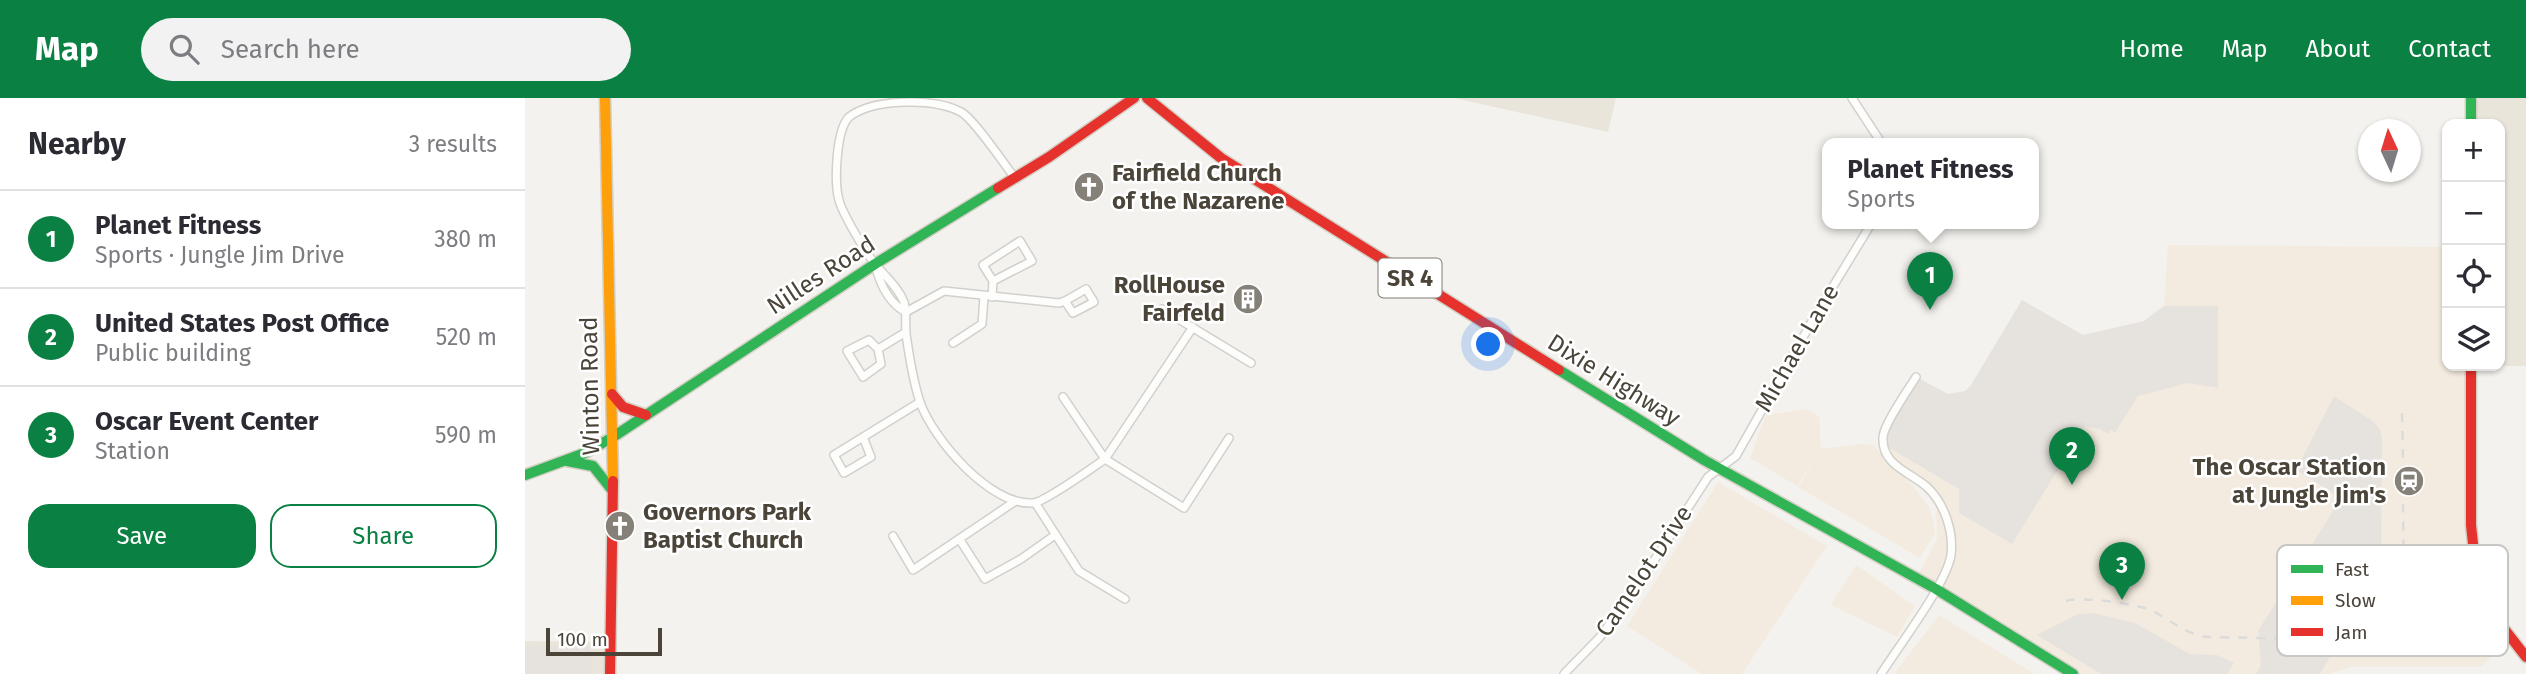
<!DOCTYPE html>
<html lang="en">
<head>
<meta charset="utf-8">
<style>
	body { margin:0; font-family:"Fira Sans",sans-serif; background:#f2f2f3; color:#2b2b33 }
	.controls { position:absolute; right:21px; top:21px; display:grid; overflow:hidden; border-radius:14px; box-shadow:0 2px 5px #0004 }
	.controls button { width:63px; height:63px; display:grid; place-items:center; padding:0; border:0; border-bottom:2px solid #e1e1e2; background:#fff; color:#2b2b33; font:35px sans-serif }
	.compass { position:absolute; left:1833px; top:21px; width:63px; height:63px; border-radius:50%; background:#fff; box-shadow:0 2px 5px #0004; rotate:356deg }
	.scale { position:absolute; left:21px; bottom:18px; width:116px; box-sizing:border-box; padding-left:7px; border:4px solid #4b4439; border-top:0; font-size:19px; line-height:24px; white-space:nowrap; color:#4b4439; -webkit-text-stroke:5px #fff; paint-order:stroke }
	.you { position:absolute; left:964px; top:247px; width:24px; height:24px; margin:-18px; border:5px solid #fff; border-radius:50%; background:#1a73e8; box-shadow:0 0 0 10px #1a73e833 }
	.badge { display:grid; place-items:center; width:46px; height:46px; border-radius:50%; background:#0b8043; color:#fff; font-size:23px; font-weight:700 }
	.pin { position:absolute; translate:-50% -58px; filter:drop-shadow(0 2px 4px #0008) }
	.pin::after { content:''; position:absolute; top:37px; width:24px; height:21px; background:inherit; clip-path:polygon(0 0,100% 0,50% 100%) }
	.popup { position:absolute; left:1297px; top:40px; width:217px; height:91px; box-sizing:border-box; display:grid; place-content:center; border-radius:14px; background:#fff; filter:drop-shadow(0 2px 5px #0005); font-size:23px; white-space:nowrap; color:#7c7c81 }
	.popup b { font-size:26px; color:#2b2b33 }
	.popup::after { content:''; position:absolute; left:50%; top:100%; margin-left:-14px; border:14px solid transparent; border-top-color:#fff }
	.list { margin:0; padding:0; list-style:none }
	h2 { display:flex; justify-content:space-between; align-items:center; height:91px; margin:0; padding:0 28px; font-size:30px }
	h2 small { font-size:23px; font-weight:400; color:#7c7c81 }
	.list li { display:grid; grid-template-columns:46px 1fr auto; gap:21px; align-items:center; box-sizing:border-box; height:98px; padding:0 28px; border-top:2px solid #e1e1e2 }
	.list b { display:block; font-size:26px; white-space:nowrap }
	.list p { margin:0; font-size:23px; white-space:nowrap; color:#7c7c81 }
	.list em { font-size:23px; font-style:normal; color:#7c7c81 }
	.actions { display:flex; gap:14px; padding:21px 28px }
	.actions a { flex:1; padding:16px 0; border:2px solid #0b8043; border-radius:21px; text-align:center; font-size:24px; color:#0b8043 }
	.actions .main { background:#0b8043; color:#fff }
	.icon { flex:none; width:38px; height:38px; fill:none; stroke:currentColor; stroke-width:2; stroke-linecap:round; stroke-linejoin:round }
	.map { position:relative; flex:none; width:2001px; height:576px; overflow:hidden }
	header { display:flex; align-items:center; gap:42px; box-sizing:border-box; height:98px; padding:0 35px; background:#0b8043; color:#fff }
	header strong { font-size:33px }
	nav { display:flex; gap:38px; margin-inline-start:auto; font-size:24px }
	.search { width:490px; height:63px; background:#f2f2f3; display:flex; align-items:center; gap:18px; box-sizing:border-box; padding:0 24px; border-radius:38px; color:#7c7c81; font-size:26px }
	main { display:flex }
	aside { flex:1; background:#fff }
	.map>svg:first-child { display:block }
</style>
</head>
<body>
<header>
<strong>Map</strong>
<div class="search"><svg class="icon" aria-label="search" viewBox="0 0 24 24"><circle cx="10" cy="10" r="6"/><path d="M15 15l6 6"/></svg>Search here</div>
<nav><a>Home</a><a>Map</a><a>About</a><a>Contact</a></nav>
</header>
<main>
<aside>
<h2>Nearby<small>3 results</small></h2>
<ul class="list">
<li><span class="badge">1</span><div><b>Planet Fitness</b><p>Sports · Jungle Jim Drive</p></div><em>380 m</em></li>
<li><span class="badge">2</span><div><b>United States Post Office</b><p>Public building</p></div><em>520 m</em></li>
<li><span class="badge">3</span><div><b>Oscar Event Center</b><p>Station</p></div><em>590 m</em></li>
</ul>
<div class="actions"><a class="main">Save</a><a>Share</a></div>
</aside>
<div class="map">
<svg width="2001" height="576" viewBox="0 0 2001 576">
	<rect width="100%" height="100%" fill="#f4f2ee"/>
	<path fill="#f3ebdf" d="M1643 147 1922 149V268H1946V427L1958 492 1985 539 1956 569H1824L1805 576H1548L1391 480 1412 441 1411 400 1363 359 1360 330 1391 279 1423 296 1440 293 1446 287 1497 202 1558 237 1619 223 1639 207Z
		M1280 311 1294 318 1296 351 1334 346 1348 347 1388 388 1405 411 1410 435 1395 460 1273 389 1293 355 1272 388 1225 360 1241 317Z
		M1193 384 1302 448 1217 576H1177L1102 528Z
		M1331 467 1390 508 1372 539 1306 507Z
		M1414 517 1510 576H1369Z"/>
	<path fill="#eae5da" d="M929 0H1091L1083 34Z
		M1946 0H2001V268H1946H1975V26H1946Z
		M0 543 85 544V576H0Z"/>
	<path fill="#e6e3df" d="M1497 202 1558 237 1619 223 1639 208H1693V290L1663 285 1613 298 1590 335 1586 332 1583 336 1574 331 1560 328 1487 446 1434 415V391L1359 347 1360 330 1391 279 1423 296 1440 293 1446 287Z
		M1809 298 1849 324 1855 331 1857 341 1856 476 1853 483 1833 511 1795 576H1731L1736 567 1733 533 1816 400 1771 372Z
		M1568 515 1610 525 1665 556 1692 557 1709 565 1702 576H1576L1512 537 1553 516Z
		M0 548H67V576H0Z"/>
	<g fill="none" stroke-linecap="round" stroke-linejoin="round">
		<g stroke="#d2d0cb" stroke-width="10">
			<path id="street" d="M1327 0 1357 46
				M490 80C479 66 449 21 436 14 409 0 349 0 324 19 311 32 309 84 314 102 317 115 341 155 350 166 360 178 373 189 379 204 382 214 380 225 381 236 384 257 388 283 395 304 408 341 465 408 508 405 520 404 567 370 580 361L659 410 704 340
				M350 167C355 186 363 205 381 214
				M467 199 468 183 458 167 495 143 507 163 468 183
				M637 211 726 265
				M381 214 419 193 534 205 540 203 548 215 569 204 561 191 540 203
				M428 245 457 226 459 199
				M353 251 356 266 338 279 322 253 344 242 353 251 381 234
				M538 299 580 361 668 229
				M338 339 346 359 319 375 309 357 395 304
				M511 406 554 473 600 501
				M368 438 388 472 489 404
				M435 442 460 481 496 461 530 437
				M1039 576 1075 539 1119 478 1183 379 1211 358 1290 218 1346 126
				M1356 576C1373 549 1422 485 1426 457 1429 433 1419 405 1402 389 1385 374 1356 367 1358 339 1359 326 1383 292 1391 279"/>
		</g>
		<g stroke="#d3cfc5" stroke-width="13">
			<path id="fast" d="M1946 0V26
				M1034 272 1179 362 1411 491 1548 576
				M42 363 68 368 87 392
				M0 377 60 355 88 339 350 166 473 90"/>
		</g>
		<g stroke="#d3cfc5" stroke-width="13">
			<path id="slow" d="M80 0 88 383"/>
		</g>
		<g stroke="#d3cfc5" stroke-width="13">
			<path id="jam" d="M622 0 696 60 1034 272
				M473 90 524 59 609 0
				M1946 268V427L1950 465 1970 519 2001 559
				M87 296 98 309 121 317
				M85 576 88 383"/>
		</g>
		<use href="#street" stroke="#fdfdfc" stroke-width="7"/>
		<use href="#fast" stroke="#30b455" stroke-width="10"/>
		<use href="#slow" stroke="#ff9f0a" stroke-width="10"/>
		<use href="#jam" stroke="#e5322d" stroke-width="10"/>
		<path stroke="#dbdbda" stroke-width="2.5" stroke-dasharray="9 9" stroke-linecap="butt" d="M1877 315 1878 361
			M1541 503C1556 498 1614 506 1628 513 1646 523 1661 536 1682 539L1784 541 1846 535 1862 529 1874 516 1879 498 1878 406"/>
	</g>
	<defs>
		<g id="church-disc" transform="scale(1.575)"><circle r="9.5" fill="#868178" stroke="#fff"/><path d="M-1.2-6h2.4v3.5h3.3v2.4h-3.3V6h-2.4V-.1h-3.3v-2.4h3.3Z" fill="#fff"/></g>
		<g id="building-disc" transform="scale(1.575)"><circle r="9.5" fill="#868178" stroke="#fff"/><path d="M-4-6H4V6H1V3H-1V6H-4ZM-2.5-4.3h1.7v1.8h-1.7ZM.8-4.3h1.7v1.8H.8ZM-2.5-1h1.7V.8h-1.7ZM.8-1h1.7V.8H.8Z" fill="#fff"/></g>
		<g id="station-disc" transform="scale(1.575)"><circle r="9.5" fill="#868178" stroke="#fff"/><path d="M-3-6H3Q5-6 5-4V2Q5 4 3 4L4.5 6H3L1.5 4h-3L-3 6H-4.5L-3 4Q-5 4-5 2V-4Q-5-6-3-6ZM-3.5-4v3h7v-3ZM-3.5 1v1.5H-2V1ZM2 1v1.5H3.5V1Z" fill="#fff"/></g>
	</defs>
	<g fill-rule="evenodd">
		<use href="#church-disc" x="564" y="89"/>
		<use href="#building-disc" x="723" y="201"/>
		<use href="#station-disc" x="1884" y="383"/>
		<use href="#church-disc" x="95" y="428"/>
	</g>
	<g text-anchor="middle" stroke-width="5" stroke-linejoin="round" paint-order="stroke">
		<rect fill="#fff" stroke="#817c74" stroke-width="2" x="853.5" y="160.5" width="63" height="39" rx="5"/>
		<g font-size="23" font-weight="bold" fill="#4b4439">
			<text x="885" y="188">SR 4</text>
		</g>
		<g font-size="24" font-weight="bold" fill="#4b4439" stroke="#fff" text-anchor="start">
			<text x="587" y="83">Fairfield Church<tspan x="587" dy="28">of the Nazarene</tspan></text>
			<text x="700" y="195" text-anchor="end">RollHouse<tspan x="700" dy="28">Fairfeld</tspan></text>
			<text x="1861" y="377" text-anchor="end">The Oscar Station<tspan x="1861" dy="28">at Jungle Jim's</tspan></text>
			<text x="118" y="422">Governors Park<tspan x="118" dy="28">Baptist Church</tspan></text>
		</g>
		<g font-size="24" fill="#4b4439" stroke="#fff">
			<text transform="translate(296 177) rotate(-33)" y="8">Nilles Road</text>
			<text transform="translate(1272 250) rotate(-60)" y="8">Michael Lane</text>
			<text transform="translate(1089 282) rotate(32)" y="8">Dixie Highway</text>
			<text transform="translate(65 288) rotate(-91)" y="8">Winton Road</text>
			<text transform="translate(1119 473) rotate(-56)" y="8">Camelot Drive</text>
		</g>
	</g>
	<rect x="1752" y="447" width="231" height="111" rx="10" fill="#fff" stroke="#c9c7c4" stroke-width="2"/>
	<rect x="1766" y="467" width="32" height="8" fill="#30b455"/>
	<rect x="1766" y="498" width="32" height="9" fill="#ff9f0a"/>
	<rect x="1766" y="530" width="32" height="8" fill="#e5322d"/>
	<g font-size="19" fill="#4b4439">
		<text x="1810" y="478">Fast</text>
		<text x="1810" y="509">Slow</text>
		<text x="1810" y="541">Jam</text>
	</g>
</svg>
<div class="controls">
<button>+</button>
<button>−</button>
<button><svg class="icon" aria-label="locate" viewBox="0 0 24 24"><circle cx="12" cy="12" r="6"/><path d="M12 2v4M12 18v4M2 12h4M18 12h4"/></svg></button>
<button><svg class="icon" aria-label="layers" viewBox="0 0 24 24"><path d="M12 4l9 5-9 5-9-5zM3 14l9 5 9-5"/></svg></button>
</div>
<svg class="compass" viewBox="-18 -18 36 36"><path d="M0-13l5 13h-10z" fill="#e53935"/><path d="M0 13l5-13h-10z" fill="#7c7c81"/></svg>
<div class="scale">100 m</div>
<div class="you"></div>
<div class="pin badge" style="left:1405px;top:212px">1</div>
<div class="popup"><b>Planet Fitness</b>Sports</div>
<div class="pin badge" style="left:1547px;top:387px">2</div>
<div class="pin badge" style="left:1597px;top:502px">3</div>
</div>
</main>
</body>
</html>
